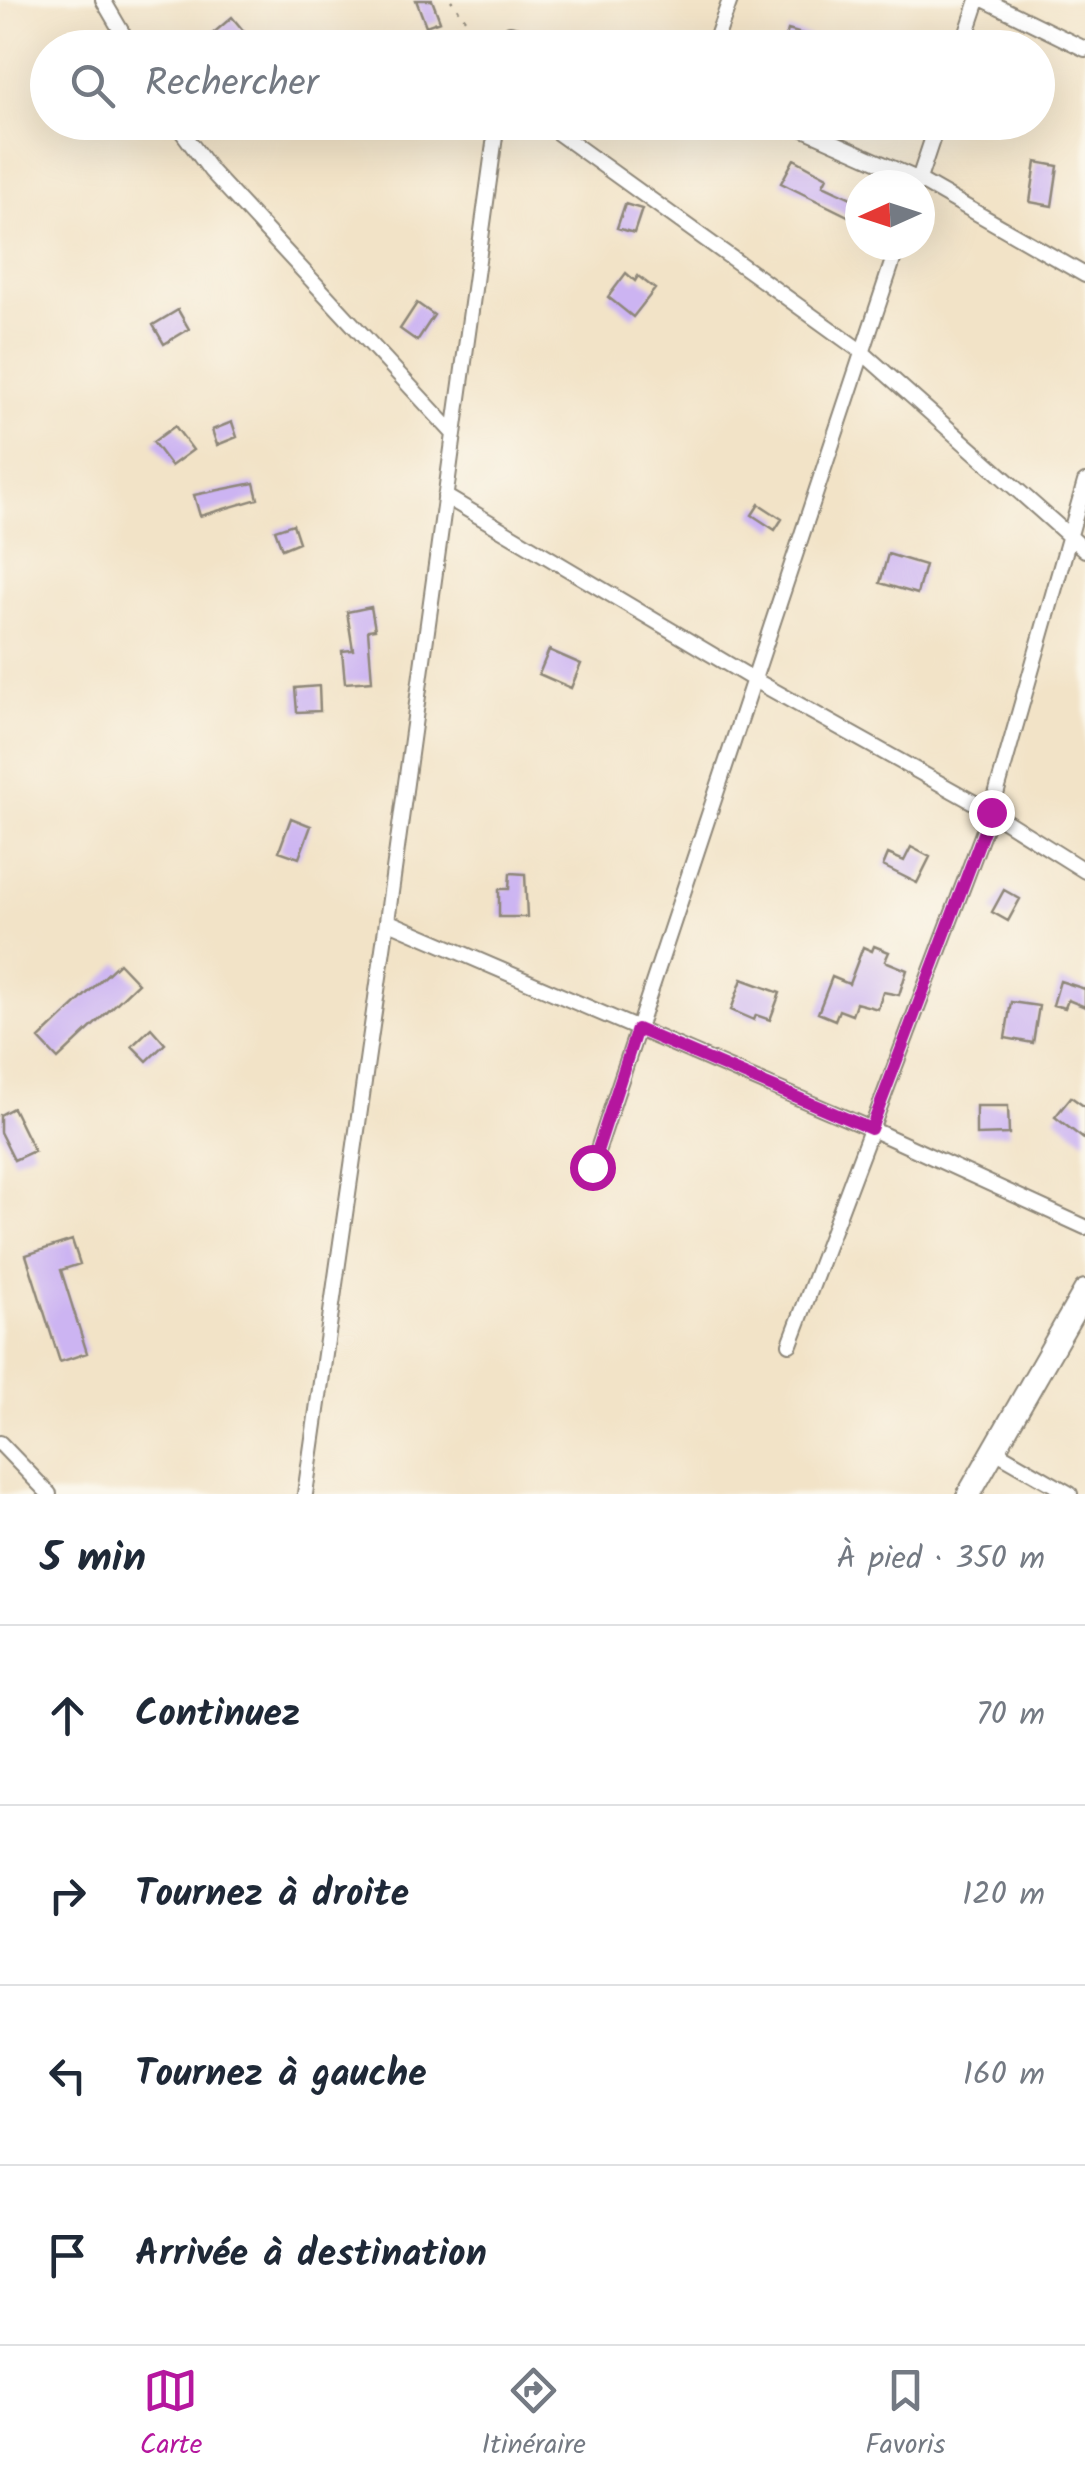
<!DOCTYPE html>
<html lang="fr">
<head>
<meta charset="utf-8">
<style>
	body { margin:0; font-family:Kalam,sans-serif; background:#f6f6f7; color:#1f2937 }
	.compass { position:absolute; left:845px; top:170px; width:90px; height:90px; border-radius:50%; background:#fff; box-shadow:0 10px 40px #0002; rotate:267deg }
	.stop { position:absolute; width:30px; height:30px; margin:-22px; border:8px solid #b5179e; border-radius:50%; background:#fff }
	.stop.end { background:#b5179e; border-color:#fff; box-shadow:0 2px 10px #0008 }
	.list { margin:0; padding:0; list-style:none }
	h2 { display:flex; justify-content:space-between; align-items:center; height:130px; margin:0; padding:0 40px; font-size:42px }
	h2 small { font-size:32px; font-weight:400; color:#747a83 }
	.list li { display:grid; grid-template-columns:65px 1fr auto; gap:30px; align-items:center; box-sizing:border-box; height:180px; padding:0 40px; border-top:2px solid #e0e1e3 }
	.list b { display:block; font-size:38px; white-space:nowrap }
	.list em { font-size:32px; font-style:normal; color:#747a83 }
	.icon { flex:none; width:55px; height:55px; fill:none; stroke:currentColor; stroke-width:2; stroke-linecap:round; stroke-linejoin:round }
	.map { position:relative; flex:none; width:1085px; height:1494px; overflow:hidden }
	.search { position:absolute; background:#fff; box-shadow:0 10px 40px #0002; left:30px; right:30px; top:30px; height:110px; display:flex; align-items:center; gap:25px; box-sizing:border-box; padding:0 35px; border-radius:55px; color:#747a83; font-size:38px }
	.sheet { height:850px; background:#fff }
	nav { display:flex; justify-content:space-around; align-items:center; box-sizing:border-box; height:140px; border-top:2px solid #e0e1e3; background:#fff; font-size:28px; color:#747a83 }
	nav a { display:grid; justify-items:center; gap:5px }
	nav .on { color:#b5179e }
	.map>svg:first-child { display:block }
</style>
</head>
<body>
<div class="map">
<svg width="1085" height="1494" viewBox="0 0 1085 1494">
	<rect width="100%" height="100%" fill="#fbf7ec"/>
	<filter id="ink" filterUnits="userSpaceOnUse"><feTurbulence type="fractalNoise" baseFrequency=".01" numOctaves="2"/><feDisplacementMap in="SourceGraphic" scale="20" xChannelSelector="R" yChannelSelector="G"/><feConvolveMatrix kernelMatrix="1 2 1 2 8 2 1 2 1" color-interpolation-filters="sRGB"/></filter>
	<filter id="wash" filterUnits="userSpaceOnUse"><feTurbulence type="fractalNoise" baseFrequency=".0048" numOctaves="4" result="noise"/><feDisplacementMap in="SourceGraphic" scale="40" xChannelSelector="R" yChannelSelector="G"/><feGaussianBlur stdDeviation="2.25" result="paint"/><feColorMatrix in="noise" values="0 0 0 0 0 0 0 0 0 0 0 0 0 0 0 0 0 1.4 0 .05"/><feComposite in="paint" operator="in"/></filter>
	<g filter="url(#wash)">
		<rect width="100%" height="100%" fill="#f2e3c7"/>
		<g id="blocks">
			<path fill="#ccb4f2" d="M416 0H432L440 21 426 26Z
				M232 17 252 41 244 48H196Z
				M788 30 837 44V48H783Z
				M794 159 827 177 823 185 860 202V222L781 183Z
				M1036 162 1058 166 1052 206 1030 202Z
				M625 204 642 209 634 233 617 228Z
				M626 273 635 281 638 276 655 289 633 317 608 297Z
				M417 303 434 315 417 341 400 329Z
				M178 310 189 329 164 344 153 325Z
				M232 422 237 437 217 445 212 430Z
				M175 426 193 450 171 466 153 442Z
				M254 483 258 499 200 516 194 495Z
				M759 504 782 519 775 530 752 515Z
				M293 524 299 542 282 549 275 530Z
				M888 554 925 565 917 594 880 583Z
				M371 607 375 629 368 630 372 681 345 683 342 651 353 650 347 612Z
				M549 650 581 664 571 688 539 674Z
				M319 686 320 711 297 712 295 688Z
				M291 818 311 826 299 858 279 851Z
				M911 847 930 857 917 883 883 866 888 854 904 861Z
				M510 873 525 874 527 917H499V889H509Z
				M1004 890 1020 899 1008 921 992 912Z
				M874 946 889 952 885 961 907 970 899 995 883 992 878 1009 856 1003 852 1015 839 1010 835 1020 818 1013 832 977 849 984 863 947 872 951Z
				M119 963 138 983 58 1059 39 1039Z
				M742 979 780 993 770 1020 756 1015 754 1020 731 1010Z
				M1060 981 1085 989V1007L1068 1000 1065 1008 1053 1005Z
				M1011 1002 1039 1006 1033 1043 1005 1038Z
				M151 1028 165 1044 147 1061 132 1046Z
				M1071 1097 1085 1107V1140L1055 1117Z
				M976 1106H1008L1009 1134 976 1135Z
				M13 1108 34 1151 14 1160 0 1132V1115Z
				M72 1240 80 1264 61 1270 87 1353 60 1362 26 1255Z"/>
		</g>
	</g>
	<g filter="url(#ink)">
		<use href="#blocks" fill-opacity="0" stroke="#8e8779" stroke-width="2.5"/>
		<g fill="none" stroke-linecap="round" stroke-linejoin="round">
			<g stroke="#8e8779" stroke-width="18">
				<path id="minor" d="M103 0 131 48
					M985 0 1085 49
					M505 48 510 33 565 48
					M713 48 730 0
					M962 48 978 0
					M175 122 211 171 454 434
					M497 122 387 921 871 1129 1085 1227
					M543 122 862 352 1085 550
					M788 122 919 180 1085 275
					M917 185 938 122
					M445 496 753 679 991 812 1085 871
					M592 1167 898 245
					M790 1344 991 812 1085 482
					M0 1443 49 1494
					M995 1451 1070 1494
					M305 1494 387 921"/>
			</g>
			<g stroke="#8e8779" stroke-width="26">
				<path id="trunk" d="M969 1494 1085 1291"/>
			</g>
			<path stroke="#8e8779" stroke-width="2.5" stroke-dasharray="2.5 8" stroke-linecap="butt" d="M451 0 487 48"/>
			<use href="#minor" stroke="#fff" stroke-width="14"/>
			<use href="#trunk" stroke="#fff" stroke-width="22"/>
		</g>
	</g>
	<g fill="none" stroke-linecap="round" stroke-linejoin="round" filter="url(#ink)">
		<path stroke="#b5179e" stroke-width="12" d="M592 1167 637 1029 871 1129 991 812"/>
	</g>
</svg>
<svg class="compass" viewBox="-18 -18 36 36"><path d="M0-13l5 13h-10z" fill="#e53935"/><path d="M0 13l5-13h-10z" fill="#747a83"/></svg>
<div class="stop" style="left:592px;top:1167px"></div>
<div class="stop end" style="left:991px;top:812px"></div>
<div class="search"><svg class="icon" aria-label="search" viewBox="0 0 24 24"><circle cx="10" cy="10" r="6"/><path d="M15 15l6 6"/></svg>Rechercher</div>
</div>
<section class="sheet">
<h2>5 min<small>À pied · 350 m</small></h2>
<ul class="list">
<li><svg class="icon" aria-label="ahead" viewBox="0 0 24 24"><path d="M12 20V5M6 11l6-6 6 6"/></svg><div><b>Continuez</b></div><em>70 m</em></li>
<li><svg class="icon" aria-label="right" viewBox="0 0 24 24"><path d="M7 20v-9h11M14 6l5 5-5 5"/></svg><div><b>Tournez à droite</b></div><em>120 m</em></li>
<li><svg class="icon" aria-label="left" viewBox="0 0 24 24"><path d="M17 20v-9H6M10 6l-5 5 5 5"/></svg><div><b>Tournez à gauche</b></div><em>160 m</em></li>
<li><svg class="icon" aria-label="arrive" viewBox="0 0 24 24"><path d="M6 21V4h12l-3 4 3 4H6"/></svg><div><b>Arrivée à destination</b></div></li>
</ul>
</section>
<nav>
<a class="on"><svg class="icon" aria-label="map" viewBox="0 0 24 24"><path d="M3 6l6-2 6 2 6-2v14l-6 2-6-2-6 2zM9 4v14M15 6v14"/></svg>Carte</a>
<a><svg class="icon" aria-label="directions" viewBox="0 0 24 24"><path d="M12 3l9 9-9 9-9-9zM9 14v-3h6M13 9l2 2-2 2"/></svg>Itinéraire</a>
<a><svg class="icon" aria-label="saved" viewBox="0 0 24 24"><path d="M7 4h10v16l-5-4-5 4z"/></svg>Favoris</a>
</nav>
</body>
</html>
